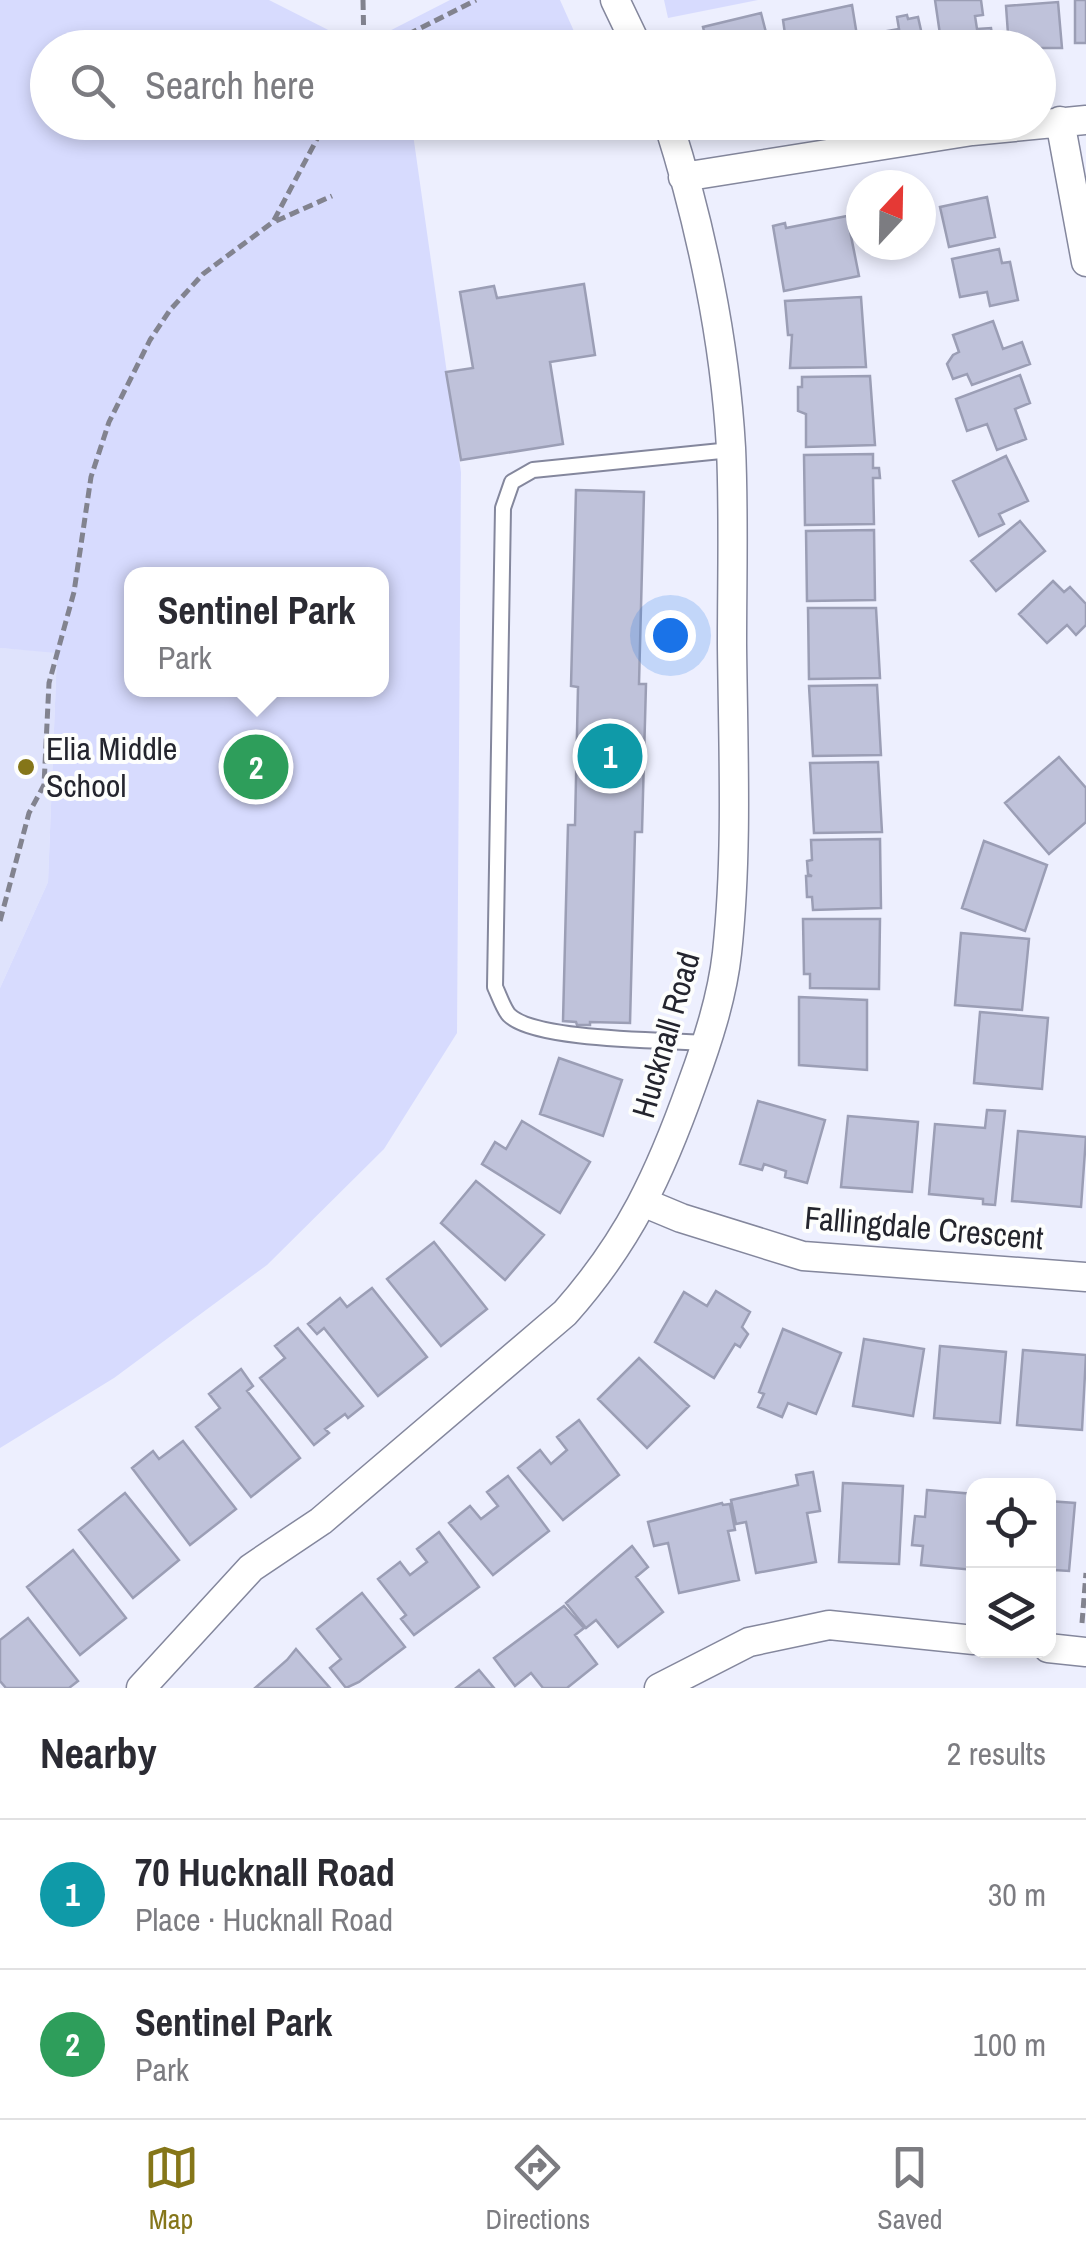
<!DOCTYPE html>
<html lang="en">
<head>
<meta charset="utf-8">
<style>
	body { margin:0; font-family:"Archivo Narrow",sans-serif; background:#f2f2f3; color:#2b2b33 }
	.controls { position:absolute; right:30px; bottom:30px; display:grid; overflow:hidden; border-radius:20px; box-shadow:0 5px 15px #0003 }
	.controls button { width:90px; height:90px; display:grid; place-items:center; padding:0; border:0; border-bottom:2px solid #e1e1e2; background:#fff; color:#2b2b33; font:50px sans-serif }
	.compass { position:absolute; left:846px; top:170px; width:90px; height:90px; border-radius:50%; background:#fff; box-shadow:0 5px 15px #0003; rotate:22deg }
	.you { position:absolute; left:670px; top:635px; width:35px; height:35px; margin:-25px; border:8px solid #fff; border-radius:50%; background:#1a73e8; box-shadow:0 0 0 15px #1a73e833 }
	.badge { display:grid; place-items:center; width:65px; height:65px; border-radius:50%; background:#857619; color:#fff; font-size:32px; font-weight:700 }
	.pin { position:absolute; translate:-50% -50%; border:5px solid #fff; box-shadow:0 2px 10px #0006 }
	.popup { position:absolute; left:124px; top:567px; width:265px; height:130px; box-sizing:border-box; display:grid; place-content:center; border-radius:20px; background:#fff; filter:drop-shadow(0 2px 8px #0005); font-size:32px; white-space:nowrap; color:#7c7c81 }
	.popup b { font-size:38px; color:#2b2b33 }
	.popup::after { content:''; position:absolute; left:50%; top:100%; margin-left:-20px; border:20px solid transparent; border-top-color:#fff }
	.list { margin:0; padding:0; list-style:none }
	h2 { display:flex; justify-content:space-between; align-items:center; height:130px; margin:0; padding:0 40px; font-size:42px }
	h2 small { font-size:32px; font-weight:400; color:#7c7c81 }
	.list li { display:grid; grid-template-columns:65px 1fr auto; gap:30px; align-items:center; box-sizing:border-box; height:150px; padding:0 40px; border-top:2px solid #e1e1e2 }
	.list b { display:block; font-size:38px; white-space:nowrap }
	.list p { margin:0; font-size:32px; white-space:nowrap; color:#7c7c81 }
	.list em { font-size:32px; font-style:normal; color:#7c7c81 }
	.icon { flex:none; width:55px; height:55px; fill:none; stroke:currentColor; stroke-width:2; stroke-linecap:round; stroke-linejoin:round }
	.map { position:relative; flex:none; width:1086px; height:1688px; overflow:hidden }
	.search { position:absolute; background:#fff; box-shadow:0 5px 15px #0003; left:30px; right:30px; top:30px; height:110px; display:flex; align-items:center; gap:25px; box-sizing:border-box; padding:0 35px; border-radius:55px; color:#7c7c81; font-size:38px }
	.sheet { height:430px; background:#fff }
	nav { display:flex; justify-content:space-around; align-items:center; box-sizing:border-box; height:140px; border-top:2px solid #e1e1e2; background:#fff; font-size:28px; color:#7c7c81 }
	nav a { display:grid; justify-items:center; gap:5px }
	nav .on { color:#857619 }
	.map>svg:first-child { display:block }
</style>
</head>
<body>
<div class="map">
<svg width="1086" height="1688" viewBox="0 0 1086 1688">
	<rect width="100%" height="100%" fill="#edeffe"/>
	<path fill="#dfe3fc" d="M0 648 57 652 48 882 0 988Z"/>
	<path fill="#d7dbfe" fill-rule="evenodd" d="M0 0H269L360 46 450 0H560L577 38 559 47 48 48V122L419 123 412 127 461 472 457 1033 384 1149 267 1265 114 1378 0 1448V988L48 882 57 653 0 648ZM131 574H381V690H131Z
		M664 0H758L668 18Z"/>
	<path fill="#bfc2da" stroke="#9b9eb5" stroke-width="2.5" d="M935 0H981L983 15 975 16 977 29 991 28 994 48H942Z
		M1075 0H1086V43H1075Z
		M1058 2 1062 48H1009L1006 6Z
		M852 5 859 48H787L783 20Z
		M761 13 770 48H708L703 27Z
		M907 15 908 19 918 17 925 48H873L870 34 899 29 897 17Z
		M987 197 995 237 949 247 940 207Z
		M847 216 859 276 784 291 773 226 785 223 786 228Z
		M999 249 1002 263 1010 262 1018 300 990 306 987 292 960 297 952 259Z
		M584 284 595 355 550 362 563 444 461 460 446 372 473 368 460 292 494 286 497 298Z
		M861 297 866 367 790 368 792 335H788L785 301Z
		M993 321 1003 349 1022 342 1030 364 972 385 967 374 953 379 947 364 953 355 959 352 953 335Z
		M1020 375 1030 403 1015 409 1026 439 997 450 987 424 967 431 956 399Z
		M870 376 875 445 806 447V414L798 411V387H802V377Z
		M873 454V468H879L880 478H873L874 524 805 525 804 455Z
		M1006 456 1028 501 999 514 1004 524 979 536 953 481Z
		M576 490 644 492 639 684H646L642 832H635L630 1023 590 1022V1025H577L576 1022 563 1021 568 825H575L578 687 571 686Z
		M1020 521 1045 551 996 591 971 561Z
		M874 530 875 600 807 601 806 531Z
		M1053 581 1064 592 1070 587 1086 604V625L1076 635 1067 625 1047 643 1019 614Z
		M808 608H876L880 678 809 679Z
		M877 685 881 755 813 756 809 686Z
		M1059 757 1086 788V822L1049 854 1005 803Z
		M878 762 882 832 814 833 810 763Z
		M880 839 881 908 813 910 812 897H807L806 876H812L808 874 807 861 812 860 811 840Z
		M984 841 1047 865 1025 931 962 908Z
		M803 919H880L879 989 810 988V974H804Z
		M961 933 1029 939 1022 1010 955 1005Z
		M799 997 867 1000V1070L799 1065Z
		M980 1012 1048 1018 1042 1089 974 1083Z
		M559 1058 622 1080 603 1136 540 1114Z
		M758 1101 825 1120 807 1183 785 1177 786 1171 764 1164 762 1170 740 1164Z
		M987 1110 1005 1111 995 1205 983 1204V1199L929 1194 935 1124 985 1128Z
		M848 1116 918 1122 912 1192 841 1187Z
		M522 1121 590 1162 560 1213 482 1164 495 1142 506 1149Z
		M1018 1131 1086 1137 1081 1207 1012 1201Z
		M476 1181 544 1235 505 1280 441 1223Z
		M434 1242 487 1309 441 1346 387 1279Z
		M372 1288 427 1357 378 1396 324 1328 317 1334 308 1324 340 1298 347 1307Z
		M716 1291 750 1312 742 1327 748 1334 740 1347 735 1344 714 1378 655 1342 684 1292 707 1306Z
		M298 1328 363 1406 348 1418 345 1414 325 1429 329 1433 314 1445 260 1378 285 1358 275 1346Z
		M783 1329 841 1353 816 1414 788 1403 782 1417 758 1407 764 1394 759 1392Z
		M864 1339 924 1349 913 1416 853 1406Z
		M940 1346 1006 1352 1000 1423 934 1418Z
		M1023 1350 1086 1355 1082 1430 1017 1425Z
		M639 1358 689 1406 647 1448 598 1399Z
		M241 1369 253 1386 247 1391 300 1458 251 1497 196 1427 220 1408 209 1394Z
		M579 1420 619 1475 563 1520 518 1468 540 1450 551 1464 567 1450 557 1437Z
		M183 1441 236 1509 190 1545 132 1468 153 1451 159 1459Z
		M813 1472 820 1511 807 1513 816 1562 756 1573 746 1522 736 1524 731 1500 798 1485 796 1475Z
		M508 1476 549 1531 493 1575 449 1523 470 1506 481 1519 498 1506 487 1492Z
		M843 1483 903 1486 899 1564 839 1562Z
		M927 1490 974 1494V1570L921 1565 923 1546 912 1545 915 1516 925 1517Z
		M125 1493 179 1560 133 1598 79 1530Z
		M1048 1501 1075 1503 1069 1571 1054 1570 1053 1576H1048Z
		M722 1503 723 1505 730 1504 735 1530 728 1531 739 1580 679 1593 668 1543 654 1546 648 1522Z
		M439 1532 479 1587 414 1635 401 1619 406 1615 378 1579 400 1562 410 1575 427 1562 417 1549Z
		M632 1546 648 1567 636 1577 663 1612 618 1647 596 1620 586 1628 566 1603Z
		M73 1550 126 1618 80 1655 27 1587Z
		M362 1593 405 1647 359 1682 346 1688 330 1668 341 1659 317 1629Z
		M564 1606 584 1628 575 1635 597 1664 567 1688H543L531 1673 515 1686 494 1658Z
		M28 1618 78 1681 69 1688H6L0 1681V1640Z
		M296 1649 330 1688H255L287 1660Z
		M479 1670 494 1688H456Z"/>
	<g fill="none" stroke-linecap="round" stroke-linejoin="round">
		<g stroke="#84879d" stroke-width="18">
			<path id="lane" d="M707 1043C667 1040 535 1041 509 1015 503 1008 499 995 495 987L503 508 512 482 533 470 731 450"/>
		</g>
		<g stroke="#84879d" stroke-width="31">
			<path id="street" d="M615 0 638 48
				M1060 121 1086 262
				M683 177 972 131 1086 120
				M645 1203 681 1218 803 1256 1086 1277
				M1048 1648 1086 1652
				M141 1688 251 1568 321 1521 565 1313C629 1241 660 1174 692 1084 707 1043 722 998 727 953 738 851 733 747 732 644 732 579 734 513 731 448 725 341 701 225 668 122
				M659 1688 749 1642 829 1625 974 1640"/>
		</g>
		<path stroke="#82838f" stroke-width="5" stroke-dasharray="10 5" stroke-linecap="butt" d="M363 0 364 48
			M402 37 406 48
			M381 48 476 0
			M360 122V123
			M276 221 332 196
			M0 921 29 813 44 785 49 683 74 592 91 477 109 422 150 340 170 310 203 274 273 222 326 122
			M1082 1623 1086 1573"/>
		<use href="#lane" stroke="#fff" stroke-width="14"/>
		<use href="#street" stroke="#fff" stroke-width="28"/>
	</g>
	<circle fill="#857619" stroke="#fdfefd" stroke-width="4" cx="26" cy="767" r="10"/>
	<g text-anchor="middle" stroke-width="8" stroke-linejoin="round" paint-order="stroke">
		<g font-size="32" fill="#24252e" stroke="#fdfefd" text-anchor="start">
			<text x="46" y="760">Elia Middle<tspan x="46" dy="37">School</tspan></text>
		</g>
		<g font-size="32" fill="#24252e" stroke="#fdfefd">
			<text transform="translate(666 1035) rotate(-74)" y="11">Hucknall Road</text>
			<text transform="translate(924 1228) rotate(5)" y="11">Fallingdale Crescent</text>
		</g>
	</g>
</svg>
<div class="controls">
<button><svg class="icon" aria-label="locate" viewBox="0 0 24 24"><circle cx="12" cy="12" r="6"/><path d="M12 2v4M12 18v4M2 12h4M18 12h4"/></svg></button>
<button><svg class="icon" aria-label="layers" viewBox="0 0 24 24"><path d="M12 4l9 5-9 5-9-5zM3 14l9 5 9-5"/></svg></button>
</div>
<svg class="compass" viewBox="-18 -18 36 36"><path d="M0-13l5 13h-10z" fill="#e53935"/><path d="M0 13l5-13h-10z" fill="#7c7c81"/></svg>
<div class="you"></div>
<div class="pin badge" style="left:610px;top:756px;background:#0f9aa8">1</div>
<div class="pin badge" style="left:256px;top:767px;background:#2e9e5b">2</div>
<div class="popup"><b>Sentinel Park</b>Park</div>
<div class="search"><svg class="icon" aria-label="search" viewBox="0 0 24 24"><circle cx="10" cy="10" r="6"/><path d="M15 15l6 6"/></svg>Search here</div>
</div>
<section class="sheet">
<h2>Nearby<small>2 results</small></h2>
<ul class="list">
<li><span class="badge" style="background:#0f9aa8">1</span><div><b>70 Hucknall Road</b><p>Place · Hucknall Road</p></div><em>30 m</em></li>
<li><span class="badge" style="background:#2e9e5b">2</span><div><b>Sentinel Park</b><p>Park</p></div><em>100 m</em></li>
</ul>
</section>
<nav>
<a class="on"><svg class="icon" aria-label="map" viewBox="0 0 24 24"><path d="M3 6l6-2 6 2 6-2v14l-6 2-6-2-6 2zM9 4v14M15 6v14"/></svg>Map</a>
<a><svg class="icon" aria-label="directions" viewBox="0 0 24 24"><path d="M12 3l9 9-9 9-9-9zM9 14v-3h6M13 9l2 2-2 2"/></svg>Directions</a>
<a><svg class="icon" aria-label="saved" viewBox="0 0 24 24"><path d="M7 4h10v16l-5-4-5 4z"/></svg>Saved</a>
</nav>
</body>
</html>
